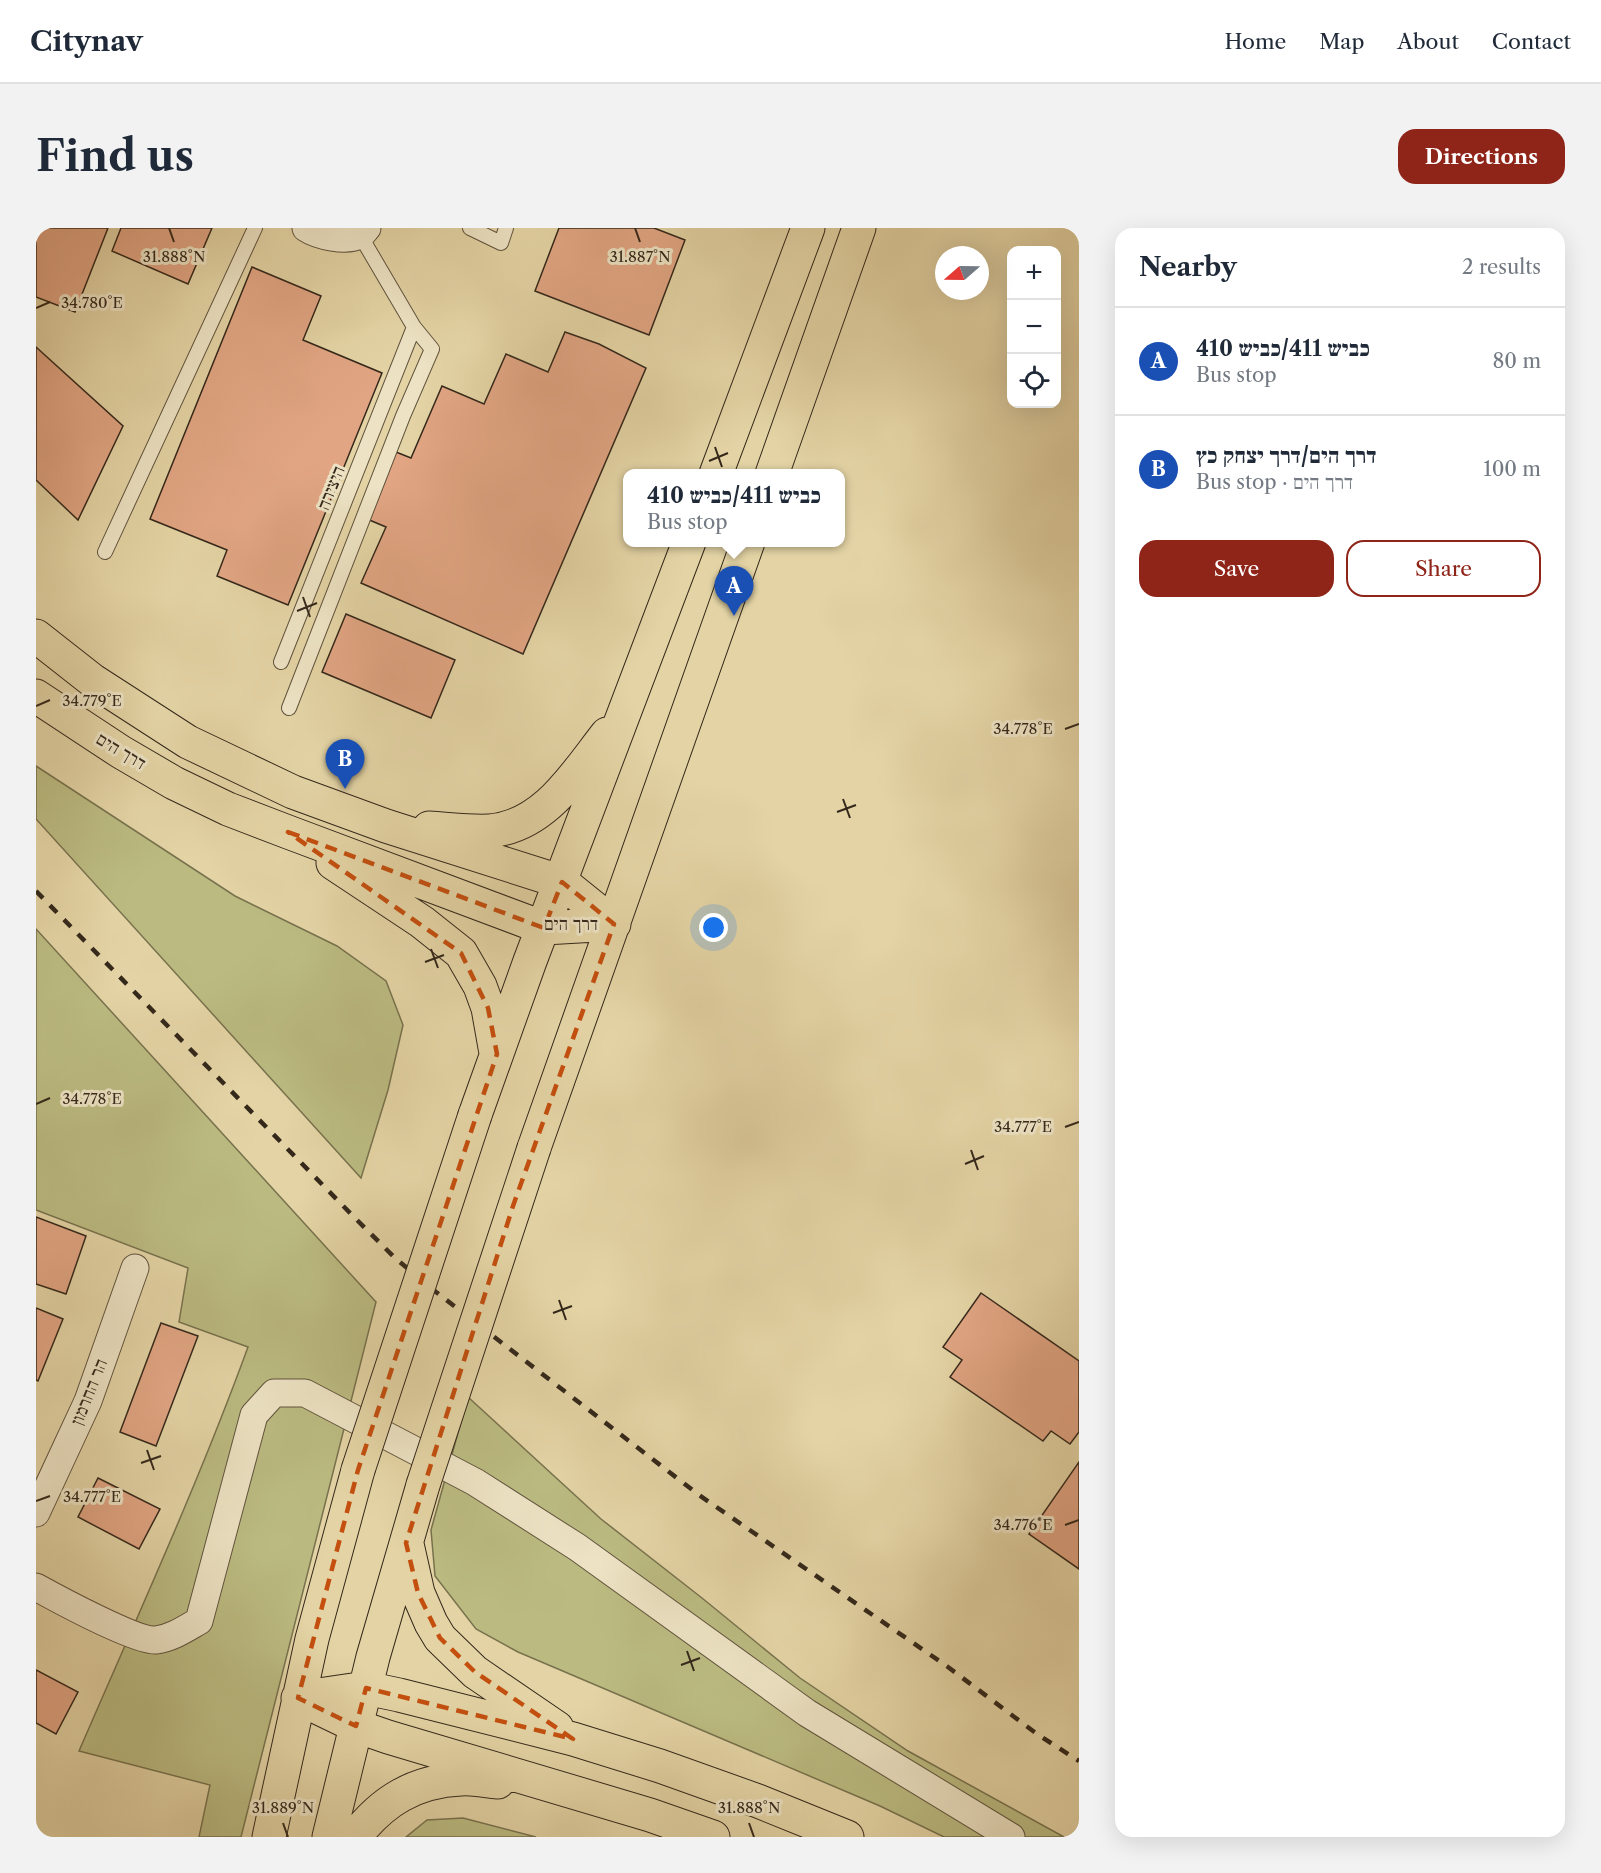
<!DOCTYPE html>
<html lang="en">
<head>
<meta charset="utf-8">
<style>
	body { margin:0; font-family:"Libre Caslon Text","Frank Ruhl Libre",serif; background:#f2f2f3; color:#1f2937 }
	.controls { position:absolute; right:18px; top:18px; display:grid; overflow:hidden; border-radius:12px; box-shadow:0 6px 24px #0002 }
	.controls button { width:54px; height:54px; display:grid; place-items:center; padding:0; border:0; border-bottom:2px solid #e0e1e3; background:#fff; color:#1f2937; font:30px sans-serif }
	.compass { position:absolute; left:899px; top:18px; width:54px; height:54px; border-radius:50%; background:#fff; box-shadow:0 6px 24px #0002; rotate:250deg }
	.you { position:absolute; left:678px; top:700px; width:21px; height:21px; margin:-15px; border:4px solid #fff; border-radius:50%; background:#1a73e8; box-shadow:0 0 0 9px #1a73e833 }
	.badge { display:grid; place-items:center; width:39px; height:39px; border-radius:50%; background:#8f2418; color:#fff; font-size:20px; font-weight:700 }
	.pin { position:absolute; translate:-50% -50px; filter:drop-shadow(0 2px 3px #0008) }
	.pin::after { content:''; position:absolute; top:32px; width:21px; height:18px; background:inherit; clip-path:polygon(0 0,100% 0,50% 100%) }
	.popup { position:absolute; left:587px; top:241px; width:222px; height:78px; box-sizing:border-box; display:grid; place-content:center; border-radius:12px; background:#fff; filter:drop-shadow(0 2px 4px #0005); font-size:20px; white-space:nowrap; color:#747a83 }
	.popup b { font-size:22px; color:#1f2937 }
	.popup::after { content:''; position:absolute; left:50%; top:100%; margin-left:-12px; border:12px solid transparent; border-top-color:#fff }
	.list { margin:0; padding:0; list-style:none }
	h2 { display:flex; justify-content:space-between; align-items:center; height:78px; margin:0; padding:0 24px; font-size:26px }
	h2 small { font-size:20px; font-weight:400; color:#747a83 }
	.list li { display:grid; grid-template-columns:39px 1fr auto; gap:18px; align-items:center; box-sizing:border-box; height:108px; padding:0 24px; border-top:2px solid #e0e1e3 }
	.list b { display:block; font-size:22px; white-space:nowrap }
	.list p { margin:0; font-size:20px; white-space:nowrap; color:#747a83 }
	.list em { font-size:20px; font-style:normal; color:#747a83 }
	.actions { display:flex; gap:12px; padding:18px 24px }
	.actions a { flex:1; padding:14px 0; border:2px solid #8f2418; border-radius:18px; text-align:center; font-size:21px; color:#8f2418 }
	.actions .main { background:#8f2418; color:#fff }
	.icon { flex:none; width:33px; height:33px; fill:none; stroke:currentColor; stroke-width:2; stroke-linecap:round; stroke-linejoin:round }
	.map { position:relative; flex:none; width:1043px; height:1609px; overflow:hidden; border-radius:18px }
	header { display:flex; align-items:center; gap:36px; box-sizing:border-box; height:84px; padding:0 30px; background:#fff; border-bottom:2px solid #e0e1e3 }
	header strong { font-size:28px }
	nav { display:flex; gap:33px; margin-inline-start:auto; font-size:21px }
	.intro { display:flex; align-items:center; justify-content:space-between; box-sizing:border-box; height:144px; padding:0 36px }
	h1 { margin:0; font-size:42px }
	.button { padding:15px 27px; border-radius:18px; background:#8f2418; color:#fff; font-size:21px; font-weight:700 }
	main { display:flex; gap:36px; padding:0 36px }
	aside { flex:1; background:#fff; border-radius:18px; box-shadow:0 6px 24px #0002 }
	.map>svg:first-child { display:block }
</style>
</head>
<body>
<header>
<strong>Citynav</strong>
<nav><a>Home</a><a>Map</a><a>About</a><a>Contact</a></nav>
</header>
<div class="intro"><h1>Find us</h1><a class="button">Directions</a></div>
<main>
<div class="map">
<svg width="1043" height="1609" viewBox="0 0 1043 1609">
	<rect width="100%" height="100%" fill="#e4d4a5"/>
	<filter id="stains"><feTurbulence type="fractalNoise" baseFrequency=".00333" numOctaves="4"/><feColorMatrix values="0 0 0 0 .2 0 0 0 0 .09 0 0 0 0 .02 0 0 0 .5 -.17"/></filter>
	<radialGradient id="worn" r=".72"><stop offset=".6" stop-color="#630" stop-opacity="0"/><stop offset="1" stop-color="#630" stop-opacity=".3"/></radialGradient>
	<path fill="#bbbb81" stroke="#78724e" stroke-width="1.5" d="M0 538 199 668 301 718 350 753 367 797 352 862 325 950 0 591Z
		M0 701 340 1074 205 1609H163L174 1557 43 1523C101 1389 162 1256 212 1119L143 1094 152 1040 0 982Z
		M432 1169 565 1291 666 1370 764 1450 872 1523 1028 1609H908L844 1578 482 1424 440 1401 399 1348 395 1302Z
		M427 1590 500 1609H370L391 1592Z"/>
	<path fill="#e1a583" stroke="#34281b" stroke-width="1.5" d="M0 0H72L39 84 0 69Z
		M85 0H176L152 56 76 23Z
		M523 0H618L649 12 613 107 499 63Z
		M216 39 285 68 267 112 346 145 252 377 181 348 191 322 114 291Z
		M529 104 563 116 610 140 487 426 325 355 350 299 331 291 360 224 375 230 406 158 448 176 470 126 512 144Z
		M0 119 87 198 42 292 0 252Z
		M310 386 419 432 395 490 286 444Z
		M0 989 50 1008 30 1066 0 1056Z
		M945 1065 1043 1133V1204L1034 1216 1015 1203 1007 1213 914 1149 926 1132 907 1119Z
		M0 1080 27 1091 2 1153 0 1152Z
		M125 1095 162 1108 120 1218 84 1204Z
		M1043 1234V1341L993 1306Z
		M62 1250 124 1281 103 1321 42 1289Z
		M0 1442 42 1464 20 1506 0 1495Z"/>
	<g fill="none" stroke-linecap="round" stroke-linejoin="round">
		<g stroke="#60533e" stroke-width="16">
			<path id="service" d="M434 0 465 15 470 0
				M69 324 219 0
				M245 434 378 99
				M253 480 367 188 396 121 378 99 324 7"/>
		</g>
		<g stroke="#60533e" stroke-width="29">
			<path id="minor" d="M270 0C282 8 310 14 324 7 327 6 329 2 331 0
				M0 1285 52 1173 99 1040
				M0 1359C20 1370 101 1414 120 1412 136 1410 149 1401 163 1393L218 1187 238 1165H269L439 1254 541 1319 771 1485 975 1609"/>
		</g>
		<g stroke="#34281b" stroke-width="35">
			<path id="primary" d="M680 246 772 0
				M736 246 823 0
				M0 408 56 452 152 514 257 564 350 598 526 654 578 696
				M0 468 85 524 138 555 192 581 252 604 508 700 578 696
				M393 600C412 601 433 604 453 603 509 599 540 545 571 506
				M297 635 386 694 425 725 444 758 452 780 460 825
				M439 887 494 733 653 314
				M498 920 712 314
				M371 1316 382 1365 395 1395 404 1410 439 1444 521 1500
				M262 1470 330 1460 363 1467 537 1511 624 1538 722 1573 811 1609
				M262 1470 320 1498 352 1509 614 1587 677 1609
				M233 1609 276 1411 322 1242
				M293 1609 337 1429 387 1257
				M319 1609C346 1573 379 1553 425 1551 437 1550 450 1553 462 1554"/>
		</g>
		<use href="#service" stroke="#ede3c4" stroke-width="14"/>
		<use href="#minor" stroke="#ede3c4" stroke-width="27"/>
		<use href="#primary" stroke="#e4d4a5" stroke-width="33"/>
		<path stroke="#34281b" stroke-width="4.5" stroke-dasharray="10 10" stroke-linecap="butt" d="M0 663 317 988 359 1030 400 1064 663 1267 912 1439 1001 1506 1043 1533"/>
		<g stroke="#34281b" stroke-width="35" stroke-linecap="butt">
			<path id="primary-bridge" d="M322 1242 439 887
				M387 1257 498 920"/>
		</g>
		<use href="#primary-bridge" stroke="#e4d4a5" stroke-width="33"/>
	</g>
	<path fill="none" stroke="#c44f0f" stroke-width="4.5" stroke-dasharray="12 8" stroke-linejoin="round" d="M252 604 508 700 526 654 578 696 477 978 370 1315 382 1365 404 1410 439 1444 537 1511 330 1460 320 1498 262 1470 322 1242 461 826 452 780 425 725Z"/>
	<path fill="none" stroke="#34281b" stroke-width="2" d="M133 0 138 14M599 0 604 14M0 80 14 74M679 219 686 239M673 233 692 225M267 369 274 389M261 383 281 375M0 478 14 472M1029 501 1043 496M807 571 814 590M801 584 820 577M395 721 402 740M389 734 408 727M0 876 14 870M1029 899 1043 894M935 922 942 942M929 936 948 928M523 1072 530 1092M517 1085 536 1078M111 1222 118 1242M105 1235 125 1228M0 1273 14 1268M1029 1297 1043 1292M651 1423 658 1443M645 1437 664 1430M247 1595 252 1609M713 1595 718 1609"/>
	<g text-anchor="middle" stroke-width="6" stroke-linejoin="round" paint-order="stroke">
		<g font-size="18" fill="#34281b" stroke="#ede3c4">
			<text transform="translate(295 260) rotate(-68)" y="6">היצירה</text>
			<text transform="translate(85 523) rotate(31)" y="6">דרך הים</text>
			<text x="535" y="702">דרך הים</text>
			<text transform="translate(53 1164) rotate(-68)" y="6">הר החרמון</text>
		</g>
	</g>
	<g font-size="15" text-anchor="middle" fill="#34281b" stroke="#ede3c4" stroke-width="6" stroke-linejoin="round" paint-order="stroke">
		<text x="138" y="34">31.888°N</text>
		<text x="604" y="34">31.887°N</text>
		<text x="56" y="80">34.780°E</text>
		<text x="56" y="478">34.779°E</text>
		<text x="987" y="506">34.778°E</text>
		<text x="56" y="876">34.778°E</text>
		<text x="987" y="904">34.777°E</text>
		<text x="56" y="1274">34.777°E</text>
		<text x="987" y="1302">34.776°E</text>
		<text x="247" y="1585">31.889°N</text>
		<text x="713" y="1585">31.888°N</text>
	</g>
	<rect width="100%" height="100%" filter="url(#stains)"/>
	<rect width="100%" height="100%" fill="url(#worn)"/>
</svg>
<div class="controls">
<button>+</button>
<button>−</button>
<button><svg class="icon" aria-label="locate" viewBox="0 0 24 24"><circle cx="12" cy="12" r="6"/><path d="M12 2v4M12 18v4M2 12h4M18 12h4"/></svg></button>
</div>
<svg class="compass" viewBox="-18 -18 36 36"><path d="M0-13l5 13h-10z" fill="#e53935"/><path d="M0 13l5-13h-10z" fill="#747a83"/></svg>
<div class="you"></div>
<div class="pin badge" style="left:698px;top:388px;background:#1a4fb4">A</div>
<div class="popup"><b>כביש 411/כביש 410</b>Bus stop</div>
<div class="pin badge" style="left:309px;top:561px;background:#1a4fb4">B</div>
</div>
<aside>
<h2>Nearby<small>2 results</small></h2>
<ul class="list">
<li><span class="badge" style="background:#1a4fb4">A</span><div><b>כביש 411/כביש 410</b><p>Bus stop</p></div><em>80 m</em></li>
<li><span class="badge" style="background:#1a4fb4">B</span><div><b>דרך הים/דרך יצחק כץ</b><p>Bus stop · דרך הים</p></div><em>100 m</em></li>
</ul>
<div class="actions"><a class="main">Save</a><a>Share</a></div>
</aside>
</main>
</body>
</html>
